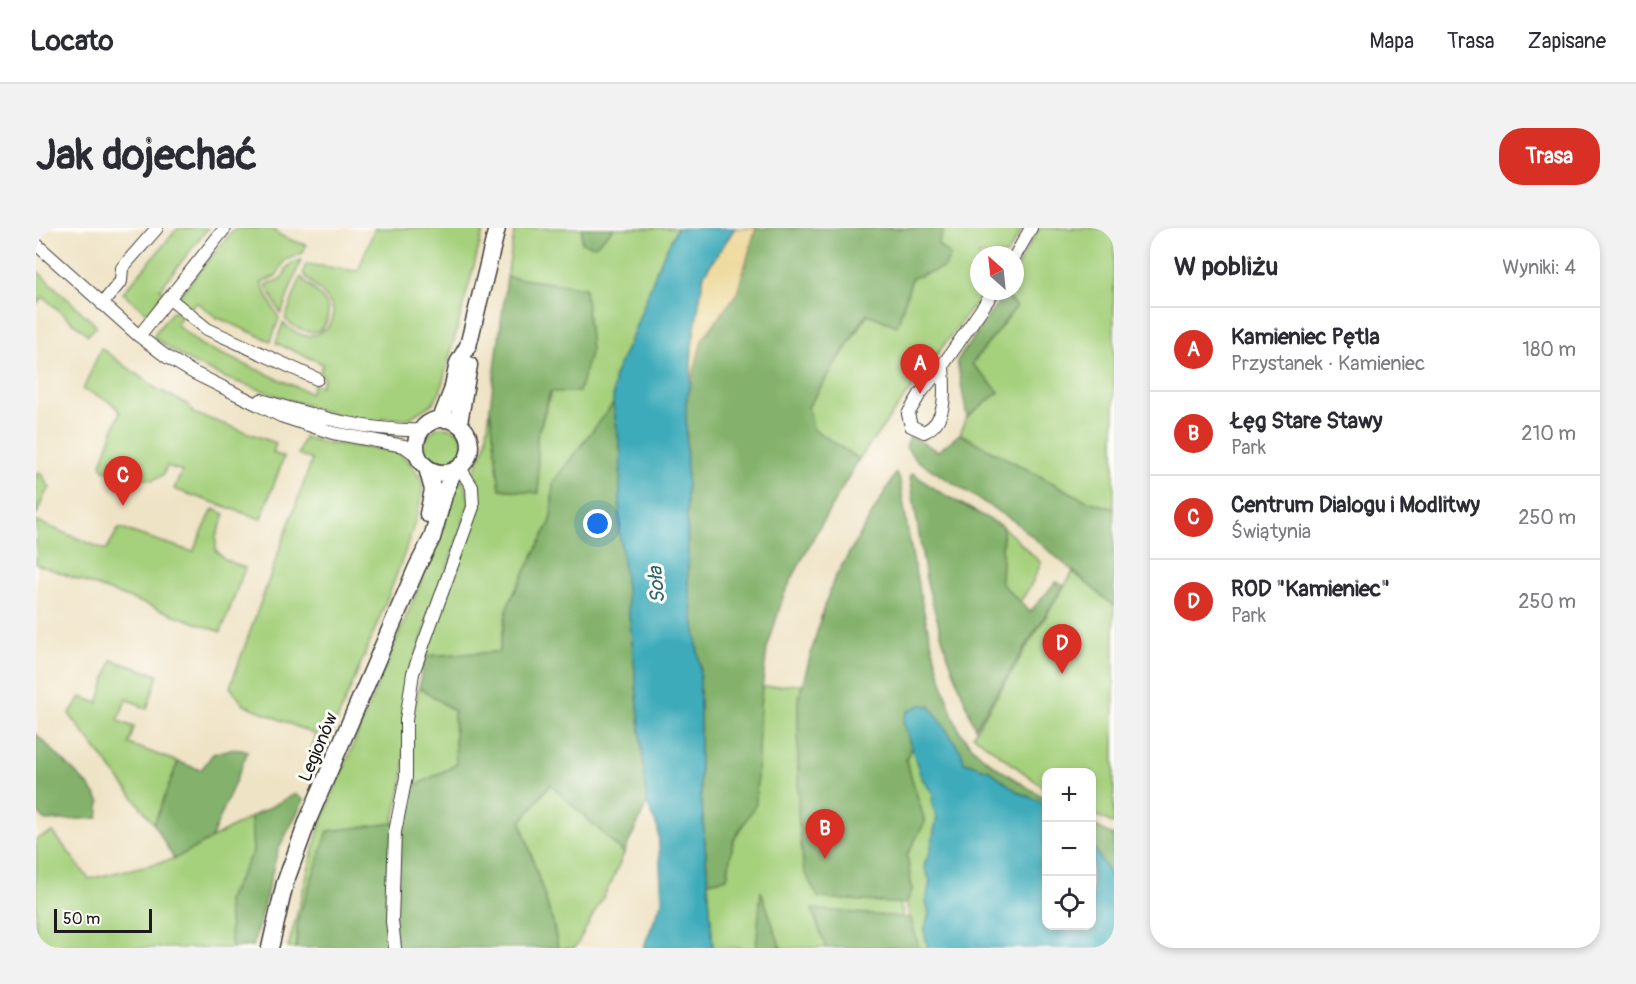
<!DOCTYPE html>
<html lang="pl">
<head>
<meta charset="utf-8">
<style>
	body { margin:0; font-family:Pangolin,sans-serif; background:#f2f2f3; color:#2b2b33 }
	.controls { position:absolute; right:18px; bottom:18px; display:grid; overflow:hidden; border-radius:12px; box-shadow:0 3px 9px #0003 }
	.controls button { width:54px; height:54px; display:grid; place-items:center; padding:0; border:0; border-bottom:2px solid #e1e1e2; background:#fff; color:#2b2b33; font:30px sans-serif }
	.compass { position:absolute; left:934px; top:18px; width:54px; height:54px; border-radius:50%; background:#fff; box-shadow:0 3px 9px #0003; rotate:333deg }
	.scale { position:absolute; left:18px; bottom:15px; width:98px; box-sizing:border-box; padding-left:6px; border:3px solid #1c1c1c; border-top:0; font-size:16px; line-height:21px; white-space:nowrap; color:#1c1c1c; -webkit-text-stroke:4px #fdfcf7; paint-order:stroke }
	.you { position:absolute; left:562px; top:296px; width:21px; height:21px; margin:-15px; border:4px solid #fff; border-radius:50%; background:#1a73e8; box-shadow:0 0 0 9px #1a73e833 }
	.badge { display:grid; place-items:center; width:39px; height:39px; border-radius:50%; background:#d93025; color:#fff; font-size:20px; font-weight:700 }
	.pin { position:absolute; translate:-50% -50px; filter:drop-shadow(0 2px 3px #0008) }
	.pin::after { content:''; position:absolute; top:32px; width:21px; height:18px; background:inherit; clip-path:polygon(0 0,100% 0,50% 100%) }
	.list { margin:0; padding:0; list-style:none }
	h2 { display:flex; justify-content:space-between; align-items:center; height:78px; margin:0; padding:0 24px; font-size:26px }
	h2 small { font-size:20px; font-weight:400; color:#7c7c81 }
	.list li { display:grid; grid-template-columns:39px 1fr auto; gap:18px; align-items:center; box-sizing:border-box; height:84px; padding:0 24px; border-top:2px solid #e1e1e2 }
	.list b { display:block; font-size:22px; white-space:nowrap }
	.list p { margin:0; font-size:20px; white-space:nowrap; color:#7c7c81 }
	.list em { font-size:20px; font-style:normal; color:#7c7c81 }
	.icon { flex:none; width:33px; height:33px; fill:none; stroke:currentColor; stroke-width:2; stroke-linecap:round; stroke-linejoin:round }
	.map { position:relative; flex:none; width:1078px; height:720px; overflow:hidden; border-radius:24px }
	header { display:flex; align-items:center; gap:36px; box-sizing:border-box; height:84px; padding:0 30px; background:#fff; border-bottom:2px solid #e1e1e2 }
	header strong { font-size:28px }
	nav { display:flex; gap:33px; margin-inline-start:auto; font-size:21px }
	.intro { display:flex; align-items:center; justify-content:space-between; box-sizing:border-box; height:144px; padding:0 36px }
	h1 { margin:0; font-size:42px }
	.button { padding:15px 27px; border-radius:24px; background:#d93025; color:#fff; font-size:21px; font-weight:700 }
	main { display:flex; gap:36px; padding:0 36px }
	aside { flex:1; background:#fff; border-radius:24px; box-shadow:0 3px 9px #0003 }
	.map>svg:first-child { display:block }
</style>
</head>
<body>
<header>
<strong>Locato</strong>
<nav><a>Mapa</a><a>Trasa</a><a>Zapisane</a></nav>
</header>
<div class="intro"><h1>Jak dojechać</h1><a class="button">Trasa</a></div>
<main>
<div class="map">
<svg width="1078" height="720" viewBox="0 0 1078 720">
	<rect width="100%" height="100%" fill="#fdfcf7"/>
	<filter id="ink" filterUnits="userSpaceOnUse"><feTurbulence type="fractalNoise" baseFrequency=".0167" numOctaves="2"/><feDisplacementMap in="SourceGraphic" scale="12" xChannelSelector="R" yChannelSelector="G"/><feConvolveMatrix kernelMatrix="1 2 1 2 8 2 1 2 1" color-interpolation-filters="sRGB"/></filter>
	<filter id="wash" filterUnits="userSpaceOnUse"><feTurbulence type="fractalNoise" baseFrequency=".008" numOctaves="4" result="noise"/><feDisplacementMap in="SourceGraphic" scale="24" xChannelSelector="R" yChannelSelector="G"/><feGaussianBlur stdDeviation="1.35" result="paint"/><feColorMatrix in="noise" values="0 0 0 0 0 0 0 0 0 0 0 0 0 0 0 0 0 1.4 0 .05"/><feComposite in="paint" operator="in"/></filter>
	<g filter="url(#wash)">
		<rect width="100%" height="100%" fill="#efe3c5"/>
		<path fill="#a5d07c" stroke="#60764c" stroke-width="1.5" d="M142 0H172L124 61 128 65 112 86 87 65Z
			M199 0H235L247 9 270 17 267 25 249 32 240 48 225 55 243 90 235 113 180 89 160 74 153 81 145 74 143 68Z
			M339 0H448L404 164 396 176 372 191 347 190 345 195 300 187 192 151 155 134 118 110 119 105 137 83 146 88 140 96 165 117 274 165 278 156 285 158 288 149 283 146 287 136 240 115 247 95C253 100 259 105 267 107 285 111 303 95 295 77 289 64 276 57 267 45L270 36 322 43Z
			M479 0H546V15L559 18 578 0H641L623 36 597 106 578 148 577 176 517 254 515 293 472 377 463 424 388 428 444 263 437 246 450 216 454 179 464 261 503 265 501 209 549 60 471 49Z
			M908 0H987L971 27H943V63H948L823 231 777 201 772 179 832 86 861 98 876 50 902 17Z
			M1004 0H1078V281L1049 272 924 206 931 189 963 164 936 136 980 79 968 66 969 63H979V43L990 22Z
			M265 32 245 86 230 57 247 50C250 39 253 35 265 32Z
			M0 42 61 98 52 107 7 69 0 76Z
			M265 49C273 58 286 67 291 77 292 81 292 87 291 91 286 113 260 102 249 91Z
			M65 120 121 161 153 177 157 185 240 215 237 225 248 229 225 291 138 261 146 243 131 238 127 247 117 252 68 242 65 236 84 184C77 172 59 167 47 162Z
			M389 218a19 19 0 1 1 38 0a19 19 0 1 1-38 0Z
			M268 209 289 215 360 223C370 229 382 243 386 255 394 281 301 491 285 530L282 531 273 528 280 507 207 476 194 459 276 232 262 226Z
			M0 244 4 245 14 260 9 266 0 288Z
			M428 251 434 275 372 449 367 551 357 595 262 691 260 720H252L283 600 408 297 417 261Z
			M177 281 189 286 180 309V322L188 331 209 340 185 404 0 336V293L70 322 83 300 157 324Z
			M967 299 1005 335 995 357 984 374 965 355Z
			M1037 344 1078 378V596L1056 585V544H1011L1010 561 937 507Z
			M76 432 122 447 111 481 105 479V477L90 471 82 493 98 499 93 516 142 534 118 596 33 486 45 469 62 475Z
			M761 456 858 482 871 585 864 676 876 720H677L672 654 691 650 697 613 717 581 711 461Z
			M383 459 418 483 420 537 377 559 375 494Z
			M875 519 879 526 885 549 897 566 896 577 901 589 894 624 888 637 894 653 890 673 893 686 888 703 892 720H883L870 676 876 662 871 627 889 594 870 532Z
			M515 556 588 625 576 653 539 720H522L517 695 485 594Z
			M215 589 217 623 191 673 196 720H0V611L17 604 53 651 138 631Z"/>
		<path fill="#84b26c" stroke="#506744" stroke-width="1.5" d="M546 0H578L559 18 546 15Z
			M720 0H908L902 17 915 28 907 40 876 50 861 98 831 86 772 179 777 201 823 231 779 307 748 366 731 421 724 477 720 576 697 613 691 650 672 654 664 552V438L652 355 650 174 666 112 701 65Z
			M471 49 549 60 555 122 543 164H514L501 209 503 265 464 261 454 179Z
			M968 66 980 79 936 136 963 164 931 189 921 133Z
			M577 176 585 226 583 300 596 412 611 575 588 625 514 556 485 594 517 695 522 720H260L262 691 292 603 367 594 377 559 420 537 418 483 383 459 388 428 463 424 472 377 515 293 517 254Z
			M924 206 1049 272 1078 281V378L978 293 880 232 870 219 874 208 902 223Z
			M860 245 864 253C874 322 886 386 906 453 912 471 916 492 927 508 948 536 982 552 1010 571V581L1008 575 982 564 953 542 927 534C923 509 889 502 867 493L875 519 870 532 889 594 871 627 876 662 870 676 783 670 768 644 762 586V472L788 379 798 351Z
			M877 245 900 262 967 299 965 355 994 384 1020 354 1028 357 939 500 909 420 890 351 874 249Z
			M0 506 53 558 64 574 62 590 9 593 0 582Z
			M195 521 212 523 175 611 138 631 118 596 142 534 165 542 177 526Z
			M259 566 268 572 242 622 217 718 196 720 191 673 217 623 215 589Z
			M1056 596 1078 608V659L1074 648 1056 616Z
			M725 663 745 720H720Z
			M776 681 875 690 883 720H790Z"/>
		<path fill="#eeda9e" stroke="#857b5d" stroke-width="1.5" d="M699 0H720L701 65 666 112 654 159 656 118 668 46Z"/>
		<path fill="#3cabba" stroke="#2c646b" stroke-width="1.5" d="M641 0H699L668 46 656 118 654 159 650 174 652 355 664 438V552L677 720H607L626 673 622 601 611 575 596 412 583 300 585 226 577 176 578 148 597 106 623 36Z
			M884 477 894 478 926 525 928 534 953 542 982 564 1008 575 1011 581V698H1056V616L1074 648 1078 659V720H892L888 703 893 686 890 673 894 653 888 638 894 624 901 589 896 577 897 566 885 549 867 493 871 484Z"/>
	</g>
	<g filter="url(#ink)">
		<g fill="none" stroke-linecap="round" stroke-linejoin="round">
			<g stroke="#3c3a35" stroke-width="14">
				<path id="minor" d="M0 16 103 108 131 129 158 145 245 188 297 205 368 218 382 228
					M979 28 995 0
					M134 71 171 101 281 151
					M66 76 85 53 86 40 121 0
					M103 108 189 0
					M907 137C908 160 913 193 888 204L875 198 872 186 884 166 907 137 958 63
					M225 172C277 187 330 204 385 202
					M359 720 356 693 359 604 370 549V492L377 445 437 279 436 259 424 240"/>
			</g>
			<g stroke="#3c3a35" stroke-width="19">
				<path id="major" d="M380 218a27 27 0 1 1 54 0a27 27 0 1 1-54 0Z
					M405 191 416 163 422 135 432 118 461 0
					M423 195 433 137
					M391 240 397 262 392 286
					M234 720 249 655 272 592 381 339 396 310 409 264 417 244"/>
			</g>
			<use href="#minor" stroke="#fff" stroke-width="12"/>
			<use href="#major" stroke="#fff" stroke-width="16"/>
		</g>
	</g>
	<g text-anchor="middle" stroke-width="6" stroke-linejoin="round" paint-order="stroke">
		<g font-size="18" fill="#1c1c1c" stroke="#fdfcf7">
			<text transform="translate(282 519) rotate(-67)" y="6">Legionów</text>
		</g>
		<g font-size="20" font-style="italic" fill="#2c646b" stroke="#fdfcf7">
			<text transform="translate(620 357) rotate(-95)" y="7">Soła</text>
		</g>
	</g>
</svg>
<div class="controls">
<button>+</button>
<button>−</button>
<button><svg class="icon" aria-label="locate" viewBox="0 0 24 24"><circle cx="12" cy="12" r="6"/><path d="M12 2v4M12 18v4M2 12h4M18 12h4"/></svg></button>
</div>
<svg class="compass" viewBox="-18 -18 36 36"><path d="M0-13l5 13h-10z" fill="#e53935"/><path d="M0 13l5-13h-10z" fill="#7c7c81"/></svg>
<div class="scale">50 m</div>
<div class="you"></div>
<div class="pin badge" style="left:884px;top:166px">A</div>
<div class="pin badge" style="left:789px;top:631px">B</div>
<div class="pin badge" style="left:87px;top:278px">C</div>
<div class="pin badge" style="left:1026px;top:446px">D</div>
</div>
<aside>
<h2>W pobliżu<small>Wyniki: 4</small></h2>
<ul class="list">
<li><span class="badge">A</span><div><b>Kamieniec Pętla</b><p>Przystanek · Kamieniec</p></div><em>180 m</em></li>
<li><span class="badge">B</span><div><b>Łęg Stare Stawy</b><p>Park</p></div><em>210 m</em></li>
<li><span class="badge">C</span><div><b>Centrum Dialogu i Modlitwy</b><p>Świątynia</p></div><em>250 m</em></li>
<li><span class="badge">D</span><div><b>ROD &quot;Kamieniec&quot;</b><p>Park</p></div><em>250 m</em></li>
</ul>
</aside>
</main>
</body>
</html>
